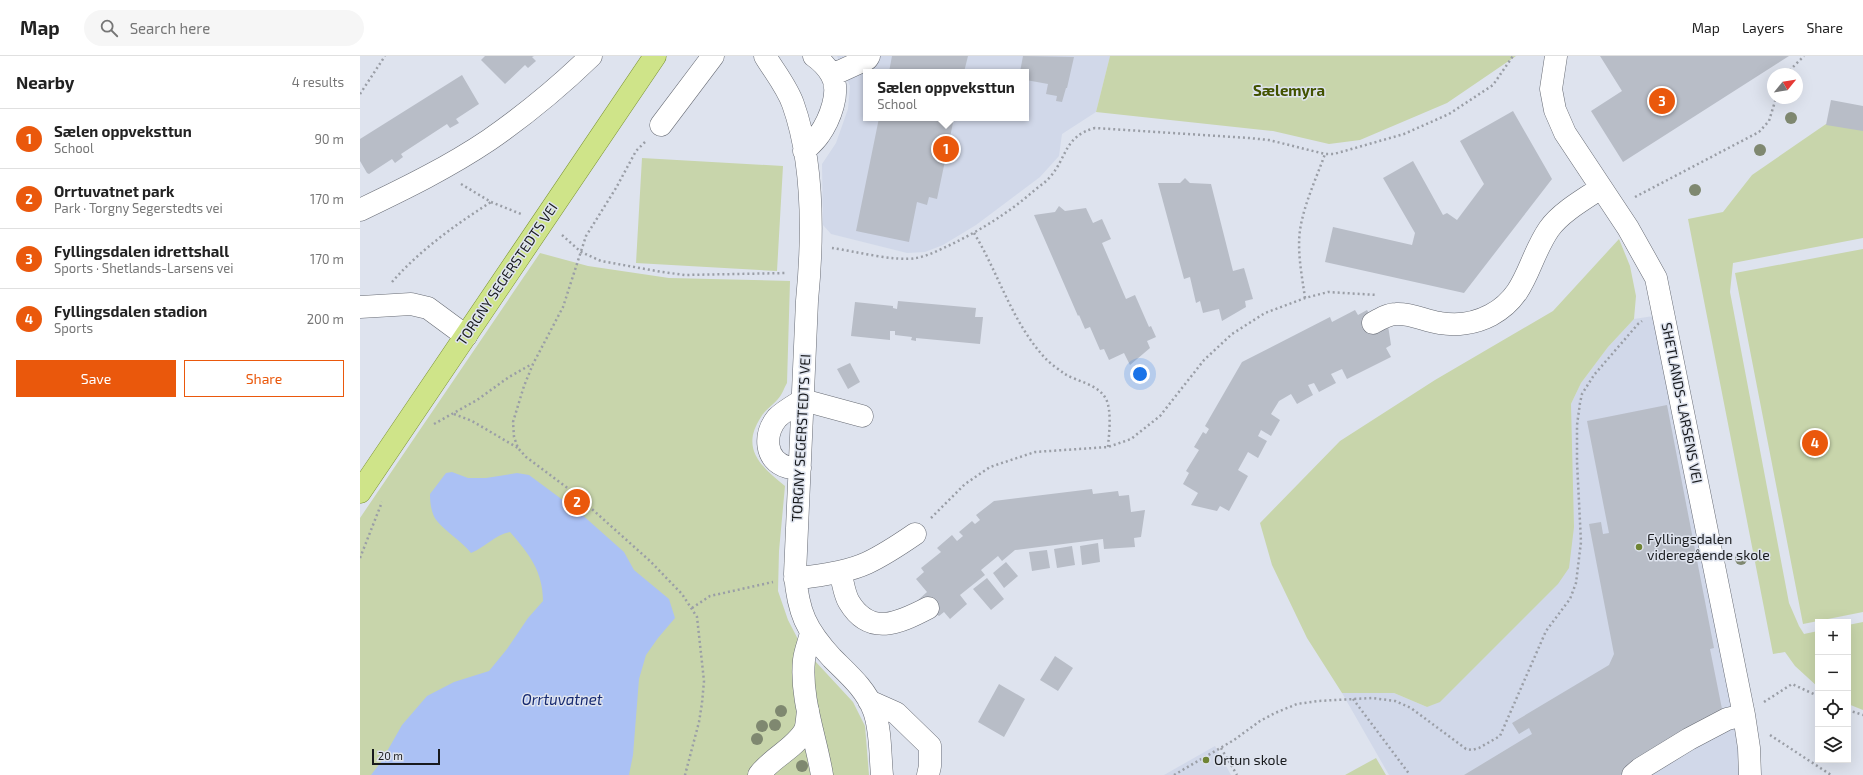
<!DOCTYPE html>
<html lang="en">
<head>
<meta charset="utf-8">
<style>
	body { margin:0; font-family:"Exo 2",sans-serif; background:#f6f6f6; color:#222 }
	.controls { position:absolute; right:12px; bottom:12px; display:grid; overflow:hidden; border-radius:0px; box-shadow:0 4px 16px #0002 }
	.controls button { width:36px; height:36px; display:grid; place-items:center; padding:0; border:0; border-bottom:1px solid #e0e0e0; background:#fff; color:#222; font:20px sans-serif }
	.compass { position:absolute; left:1407px; top:12px; width:36px; height:36px; border-radius:50%; background:#fff; box-shadow:0 4px 16px #0002; rotate:60deg }
	.scale { position:absolute; left:12px; bottom:10px; width:68px; box-sizing:border-box; padding-left:4px; border:2px solid #181a1d; border-top:0; font-size:11px; line-height:14px; white-space:nowrap; color:#181a1d; -webkit-text-stroke:3px #dee3ee; paint-order:stroke }
	.you { position:absolute; left:780px; top:318px; width:14px; height:14px; margin:-10px; border:3px solid #fff; border-radius:50%; background:#1a73e8; box-shadow:0 0 0 6px #1a73e833 }
	.badge { display:grid; place-items:center; width:26px; height:26px; border-radius:50%; background:#ea580c; color:#fff; font-size:13px; font-weight:700 }
	.pin { position:absolute; translate:-50% -50%; border:2px solid #fff; box-shadow:0 1px 4px #0006 }
	.popup { position:absolute; left:503px; top:13px; width:166px; height:52px; box-sizing:border-box; display:grid; place-content:center; border-radius:0px; background:#fff; filter:drop-shadow(0 1px 3px #0005); font-size:13px; white-space:nowrap; color:#767676 }
	.popup b { font-size:15px; color:#222 }
	.popup::after { content:''; position:absolute; left:50%; top:100%; margin-left:-8px; border:8px solid transparent; border-top-color:#fff }
	.list { margin:0; padding:0; list-style:none }
	h2 { display:flex; justify-content:space-between; align-items:center; height:52px; margin:0; padding:0 16px; font-size:17px }
	h2 small { font-size:13px; font-weight:400; color:#767676 }
	.list li { display:grid; grid-template-columns:26px 1fr auto; gap:12px; align-items:center; box-sizing:border-box; height:60px; padding:0 16px; border-top:1px solid #e0e0e0 }
	.list b { display:block; font-size:15px; white-space:nowrap }
	.list p { margin:0; font-size:13px; white-space:nowrap; color:#767676 }
	.list em { font-size:13px; font-style:normal; color:#767676 }
	.actions { display:flex; gap:8px; padding:12px 16px }
	.actions a { flex:1; padding:9px 0; border:1px solid #ea580c; border-radius:0px; text-align:center; font-size:14px; color:#ea580c }
	.actions .main { background:#ea580c; color:#fff }
	.icon { flex:none; width:22px; height:22px; fill:none; stroke:currentColor; stroke-width:2; stroke-linecap:round; stroke-linejoin:round }
	.map { position:relative; flex:none; width:1503px; height:719px; overflow:hidden }
	header { display:flex; align-items:center; gap:24px; box-sizing:border-box; height:56px; padding:0 20px; background:#fff; border-bottom:1px solid #e0e0e0 }
	header strong { font-size:19px }
	nav { display:flex; gap:22px; margin-inline-start:auto; font-size:14px }
	.search { width:280px; height:36px; background:#f6f6f6; display:flex; align-items:center; gap:10px; box-sizing:border-box; padding:0 14px; border-radius:22px; color:#767676; font-size:15px }
	main { display:flex }
	aside { flex:1; background:#fff }
	.map>svg:first-child { display:block }
</style>
</head>
<body>
<header>
<strong>Map</strong>
<div class="search"><svg class="icon" aria-label="search" viewBox="0 0 24 24"><circle cx="10" cy="10" r="6"/><path d="M15 15l6 6"/></svg>Search here</div>
<nav><a>Map</a><a>Layers</a><a>Share</a></nav>
</header>
<main>
<aside>
<h2>Nearby<small>4 results</small></h2>
<ul class="list">
<li><span class="badge">1</span><div><b>Sælen oppveksttun</b><p>School</p></div><em>90 m</em></li>
<li><span class="badge">2</span><div><b>Orrtuvatnet park</b><p>Park · Torgny Segerstedts vei</p></div><em>170 m</em></li>
<li><span class="badge">3</span><div><b>Fyllingsdalen idrettshall</b><p>Sports · Shetlands-Larsens vei</p></div><em>170 m</em></li>
<li><span class="badge">4</span><div><b>Fyllingsdalen stadion</b><p>Sports</p></div><em>200 m</em></li>
</ul>
<div class="actions"><a class="main">Save</a><a>Share</a></div>
</aside>
<div class="map">
<svg width="1503" height="719" viewBox="0 0 1503 719">
	<rect width="100%" height="100%" fill="#dee3ee"/>
	<path fill="#d1d8e9" fill-rule="evenodd" d="M477 0H750L736 56 702 78 699 100 680 121 616 169 583 189 565 196 547 197 471 178 463 169 462 108 476 87 488 53 490 30ZM506 16H666V62H506Z
		M1300 259 1384 719H1029L982 637H1034L1067 651 1211 386V348L1221 327 1248 291 1274 263Z
		M855 690 871 719H804Z"/>
	<path fill="#c8d5ab" d="M750 0H1156L1087 47 1000 84 969 88 913 75 736 56Z
		M1466 68 1503 74V182L1373 207 1370 236 1429 547 1439 570 1444 578 1458 575V631L1435 610 1425 596 1413 598 1328 163 1363 156 1392 119Z
		M282 102 423 110 417 215 276 207Z
		M1259 183 1270 210 1276 240 1274 263 1248 291 1221 327 1211 348 1214 471 1209 512 1198 528 1080 646 1067 651 1034 637H982L947 582 912 509 900 467 980 385 1075 324 1193 255Z
		M1503 193V556L1443 568 1375 217Z
		M180 197 228 210 309 222 430 225 427 327C424 332 422 339 418 343 413 349 405 354 401 361 380 393 401 410 425 430L419 495 418 535 428 564 442 591 493 646 505 670 509 719H0V462Z
		M1503 566V654L1488 648V569Z
		M1016 702 1026 719H985Z"/>
	<path fill="#abc1f4" d="M92 416 108 422H126L157 417 169 419 219 456 264 496 274 514 309 543 315 562 298 582 286 599 279 623 273 699 269 719H11L21 706 42 669 67 640 94 626 129 615 147 593 168 562 183 545C183 515 169 498 150 476 134 479 126 491 111 497 100 484 86 476 77 465 71 458 70 446 70 438L86 417Z"/>
	<path fill="#b8bdc7" d="M125 0H174L172 1 176 5 168 12 165 9 145 28 121 4Z
		M532 0H608L604 16H529Z
		M663 0 714 1 707 32H706L702 46 696 45 697 40 686 38 688 28 666 24V16H660Z
		M1240 0H1429L1263 106 1231 55 1262 35Z
		M102 19 119 48 96 63 99 67 90 72 87 68 41 98 43 101 35 107 32 103 9 118 7 117 0 105V83Z
		M1471 44 1503 50V75L1466 69Z
		M1153 55 1192 123 1104 237 965 206 973 171 1052 189 1055 177 1023 122 1053 105 1083 159 1087 157 1097 164 1124 128 1100 85Z
		M519 62H594L577 143 569 141 567 149 557 146 549 186 496 175Z
		M825 122 830 127 851 128 873 215 884 212 893 243 885 245 886 251 862 265 859 253 843 257 840 245 836 247 830 221 824 223 798 127H820Z
		M699 150 705 155 726 152 733 167 742 163 751 183 742 187 766 243 775 239 789 271 791 270 796 281 787 285 790 292 770 309 764 297 749 304 744 293 740 294 730 271 725 273 719 259 718 260 674 159 695 156Z
		M538 245 616 252 615 261H623L620 288 556 282V285L551 284 552 281 535 279V275H530V284L491 280 495 246 533 250V252L537 253Z
		M995 254 998 259 1007 254 1015 269 1027 263 1031 289 1026 292 1031 301 987 323 982 313 971 318 976 327 959 336 954 327 948 329 953 339 937 348 931 338 919 345 911 358 920 364 911 380 901 374 898 380 907 385 898 402 888 396 878 414 888 420 869 455 860 450 857 455 831 449 838 437 823 428 829 417 826 415 839 394 834 391 843 376 846 378 849 373 845 370 882 306 970 261 972 266Z
		M490 307 500 326 488 333 477 313Z
		M1307 349 1354 592 1350 593 1362 653 1311 689 1260 719H1104L1172 678 1169 672 1159 678 1152 667 1249 609 1254 598 1229 468 1241 466 1243 478 1249 477 1227 365Z
		M732 433 733 438 758 435 759 440 769 439 771 456 785 454 781 481 774 482 775 491 744 493 743 483 655 494 642 505 638 500 621 514 625 519 600 539 607 548 590 563 584 556 579 560 557 545 567 536 556 523 564 516 561 512 581 496 577 492 592 479 597 485 603 480 599 476 612 465 615 468 620 464 616 459 634 445Z
		M738 487 740 506 722 509 720 490Z
		M712 490 715 509 697 512 694 493Z
		M687 494 690 512 672 515 669 496Z
		M646 506 658 520 644 532 633 517Z
		M627 522 644 543 631 554 613 533Z
		M695 600 713 612 698 635 680 624Z
		M639 628 665 643 644 681 618 666Z"/>
	<g fill="none" stroke-linecap="round" stroke-linejoin="round">
		<g stroke="#676b74" stroke-width="23">
			<path id="minor" d="M405 0C414 15 427 31 433 48 454 107 453 183 447 245L435 518C438 556 446 574 472 602 488 618 506 633 514 655 521 674 520 699 522 719
				M1196 0 1191 33 1195 54 1205 77 1268 172 1296 222 1384 659 1389 692 1390 719
				M472 19 507 3 509 0
				M301 69 353 0
				M444 95C449 90 455 85 459 79 469 65 482 35 471 18 467 11 461 5 454 0
				M0 154C44 133 89 111 129 84 165 59 199 31 231 0
				M0 251 51 248 68 252 106 280
				M1013 267C1020 263 1028 258 1036 258 1052 257 1065 265 1080 267 1097 270 1116 267 1131 259 1168 239 1167 205 1189 173 1200 157 1224 143 1241 132
				M440 412C436 412 431 412 427 411 404 404 404 378 417 362 424 355 435 349 443 344L502 360
				M480 516C483 525 484 538 489 546 510 581 539 567 568 552
				M435 523C459 519 485 517 507 507 524 499 539 489 555 478
				M451 577C449 586 445 595 444 604 440 642 456 682 462 719
				M509 645 536 657 570 690V710L568 719
				M399 719C411 702 436 692 445 674 447 669 447 661 448 655
				M1273 719 1280 713 1329 683 1367 663 1384 659"/>
		</g>
		<g stroke="#7a9230" stroke-width="23">
			<path id="major" d="M0 436 295 0"/>
		</g>
		<path stroke="#9a9ea6" stroke-width="2.5" stroke-dasharray="2 3" stroke-linecap="butt" d="M1426 18 1444 0
			M0 38 25 0
			M285 86 276 95 256 132 226 180 203 251 173 308 164 330 153 366 154 381 158 392 166 401 214 437 290 505 322 538 337 561 344 625 342 647 339 666 325 719
			M101 128 131 146 161 158
			M1275 141 1399 76 1409 65 1416 42
			M614 177C639 218 652 267 686 303 691 308 699 314 705 318 718 326 738 328 746 343 752 355 749 378 748 391
			M202 179 221 196 241 205 302 216 325 219 427 217
			M472 192C494 195 536 206 556 202 568 200 579 194 590 189 621 174 650 156 676 133 681 129 686 126 690 121 707 102 704 80 735 72L889 82 909 84 965 98H974L1044 78 1089 58 1133 29 1153 0
			M32 226C60 194 95 169 131 146
			M945 242C942 220 937 196 940 174 944 148 956 123 965 98
			M94 358 112 365 158 392
			M74 368 117 344 149 321 172 308
			M571 462 605 428 630 411 675 396 748 391 771 383 800 360 844 304 872 278 905 257 945 242 968 236 1017 239
			M0 502 22 446
			M332 552 350 540 413 526
			M993 643 1050 719
			M1404 646 1432 628 1458 640
			M1488 654 1503 659
			M1410 679 1471 719
			M861 692 877 719
			M814 719 874 684 900 665 915 657 937 648 958 645 1012 642 1035 645 1051 652 1106 693 1112 694 1119 692 1140 680 1186 575 1210 543 1216 527 1221 486 1217 406V369L1220 347 1222 338 1234 319 1278 268 1282 265"/>
		<use href="#minor" stroke="#fff" stroke-width="22"/>
		<use href="#major" stroke="#cfe489" stroke-width="22"/>
	</g>
	<g fill="#7f8870">
		<circle cx="1431" cy="62" r="6"/>
		<circle cx="1400" cy="94" r="6"/>
		<circle cx="1335" cy="134" r="6"/>
		<circle cx="1381" cy="503" r="6"/>
		<circle cx="421" cy="655" r="6"/>
		<circle cx="415" cy="669" r="6"/>
		<circle cx="402" cy="670" r="6"/>
		<circle cx="397" cy="683" r="6"/>
		<circle cx="442" cy="710" r="6"/>
	</g>
	<g fill="#6f8434" stroke="#dee3ee" stroke-width="1.5">
		<circle cx="1279" cy="491" r="4"/>
		<circle cx="846" cy="704" r="4"/>
	</g>
	<g text-anchor="middle" stroke-width="3" stroke-linejoin="round" paint-order="stroke">
		<g font-size="14" fill="#181a1d" stroke="#dee3ee">
			<text transform="translate(147 218) rotate(-56)" y="5">TORGNY SEGERSTEDTS VEI</text>
			<text transform="translate(1322 347) rotate(79)" y="5">SHETLANDS-LARSENS VEI</text>
			<text transform="translate(441 382) rotate(-87)" y="5">TORGNY SEGERSTEDTS VEI</text>
		</g>
		<g font-size="14" fill="#181a1d" stroke="#dee3ee" text-anchor="start">
			<text x="1287" y="488">Fyllingsdalen<tspan x="1287" dy="16">videregående skole</tspan></text>
			<text x="854" y="709">Ortun skole</text>
		</g>
		<g font-size="15" font-weight="bold" fill="#425200" stroke="#dee3ee">
			<text x="929" y="40">Sælemyra</text>
		</g>
		<g font-size="15" font-style="italic" fill="#162a71" stroke="#dee3ee">
			<text x="202" y="649">Orrtuvatnet</text>
		</g>
	</g>
</svg>
<div class="controls">
<button>+</button>
<button>−</button>
<button><svg class="icon" aria-label="locate" viewBox="0 0 24 24"><circle cx="12" cy="12" r="6"/><path d="M12 2v4M12 18v4M2 12h4M18 12h4"/></svg></button>
<button><svg class="icon" aria-label="layers" viewBox="0 0 24 24"><path d="M12 4l9 5-9 5-9-5zM3 14l9 5 9-5"/></svg></button>
</div>
<svg class="compass" viewBox="-18 -18 36 36"><path d="M0-13l5 13h-10z" fill="#e53935"/><path d="M0 13l5-13h-10z" fill="#767676"/></svg>
<div class="scale">20 m</div>
<div class="you"></div>
<div class="pin badge" style="left:586px;top:93px">1</div>
<div class="popup"><b>Sælen oppveksttun</b>School</div>
<div class="pin badge" style="left:217px;top:446px">2</div>
<div class="pin badge" style="left:1302px;top:45px">3</div>
<div class="pin badge" style="left:1455px;top:387px">4</div>
</div>
</main>
</body>
</html>
